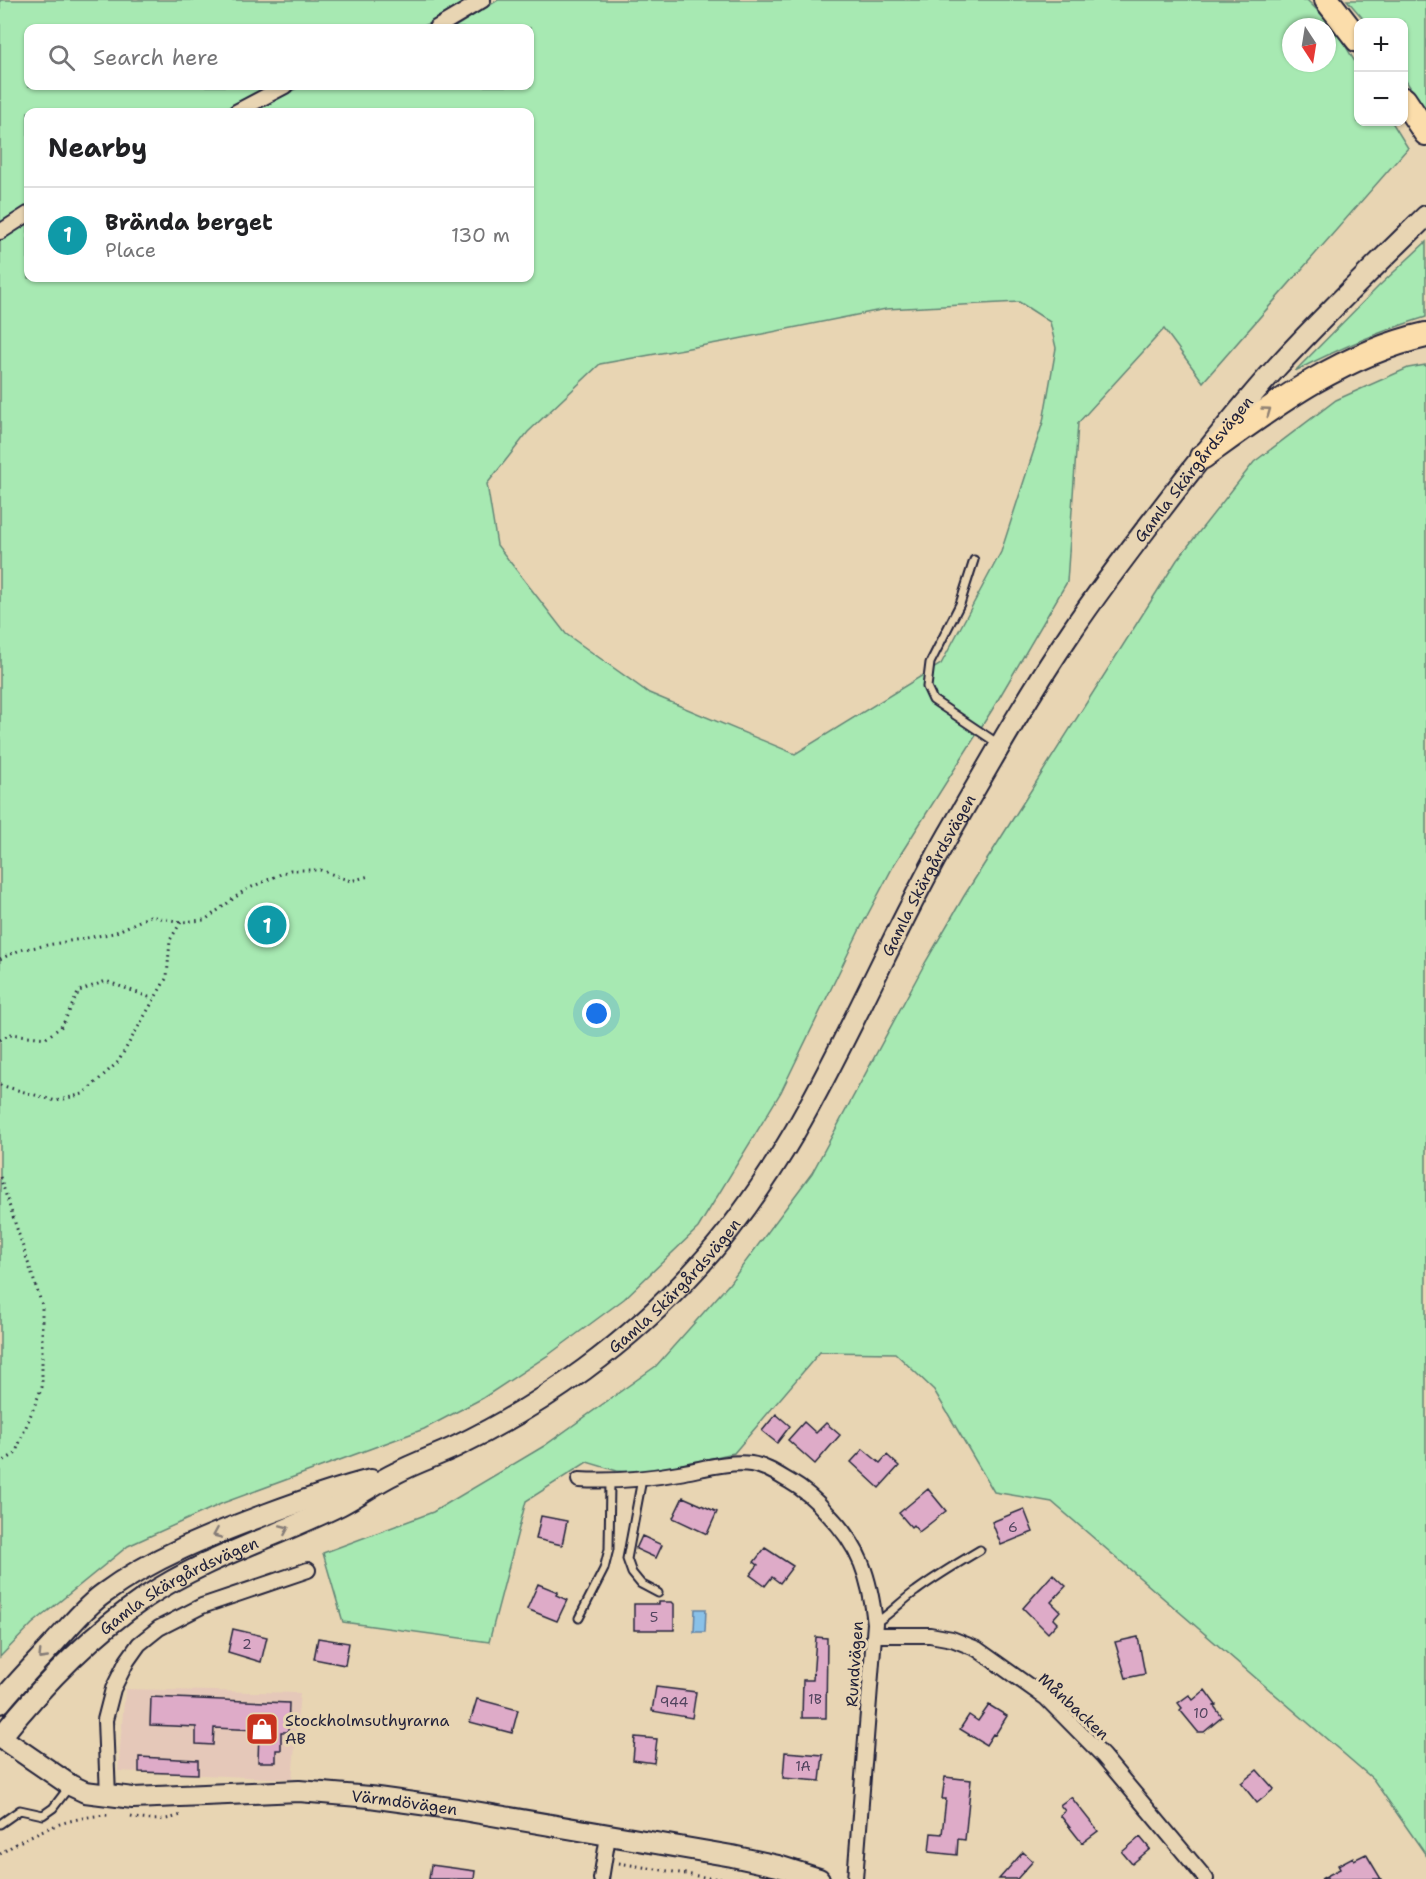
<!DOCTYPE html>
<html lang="en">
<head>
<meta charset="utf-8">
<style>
	body { margin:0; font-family:"Shantell Sans",sans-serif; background:#f6f6f6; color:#202124 }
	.controls { position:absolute; right:18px; top:18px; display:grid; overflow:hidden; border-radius:12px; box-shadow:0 2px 4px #0004 }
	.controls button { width:54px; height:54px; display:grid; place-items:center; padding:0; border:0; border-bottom:2px solid #e0e0e0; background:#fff; color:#202124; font:30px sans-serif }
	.compass { position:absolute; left:1282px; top:18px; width:54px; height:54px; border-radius:50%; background:#fff; box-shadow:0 2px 4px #0004; rotate:168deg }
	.you { position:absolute; left:597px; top:1014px; width:21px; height:21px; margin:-15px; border:4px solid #fff; border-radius:50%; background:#1a73e8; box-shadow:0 0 0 9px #1a73e833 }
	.badge { display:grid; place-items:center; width:39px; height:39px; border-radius:50%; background:#2563eb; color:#fff; font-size:20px; font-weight:700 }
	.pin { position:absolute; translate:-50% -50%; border:3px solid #fff; box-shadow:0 2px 6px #0006 }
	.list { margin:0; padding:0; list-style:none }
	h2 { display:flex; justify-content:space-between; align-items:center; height:78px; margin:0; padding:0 24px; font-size:26px }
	h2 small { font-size:20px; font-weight:400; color:#757577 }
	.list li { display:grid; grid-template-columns:39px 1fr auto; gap:18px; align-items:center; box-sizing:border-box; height:96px; padding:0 24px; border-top:2px solid #e0e0e0 }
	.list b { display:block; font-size:22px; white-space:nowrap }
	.list p { margin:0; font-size:20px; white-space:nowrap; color:#757577 }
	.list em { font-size:20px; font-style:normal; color:#757577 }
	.icon { flex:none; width:33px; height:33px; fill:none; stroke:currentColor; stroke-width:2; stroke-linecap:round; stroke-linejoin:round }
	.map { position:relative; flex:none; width:1426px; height:1879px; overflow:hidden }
	.search { position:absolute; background:#fff; box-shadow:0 2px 4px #0004; left:24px; top:24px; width:510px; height:66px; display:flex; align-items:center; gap:15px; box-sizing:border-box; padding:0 21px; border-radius:12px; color:#757577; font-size:22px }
	.panel { position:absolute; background:#fff; box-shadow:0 2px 4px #0004; left:24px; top:108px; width:510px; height:174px; border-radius:12px }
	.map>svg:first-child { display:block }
</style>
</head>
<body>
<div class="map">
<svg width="1426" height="1879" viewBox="0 0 1426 1879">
	<rect width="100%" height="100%" fill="#e8d5b3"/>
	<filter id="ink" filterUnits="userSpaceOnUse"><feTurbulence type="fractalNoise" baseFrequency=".0167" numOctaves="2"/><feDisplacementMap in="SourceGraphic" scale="12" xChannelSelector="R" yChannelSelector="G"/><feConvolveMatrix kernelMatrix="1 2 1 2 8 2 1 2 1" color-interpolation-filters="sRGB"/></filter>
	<g filter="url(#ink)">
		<path fill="#e5c8b9" d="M125 1689 300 1693 292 1779 118 1771Z"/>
		<path fill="#a7e9b2" stroke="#648676" stroke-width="1.5" fill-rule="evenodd" d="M0 0H471L450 14 419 28H28V86H269L221 112H28V207L0 225Z
			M498 0H1307L1335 28 1358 67V122H1392L1408 148 1203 382 1164 329 1078 423 1067 582 992 710 895 863 859 931 781 1092 698 1228 624 1299 547 1356 483 1398 424 1429 223 1503 128 1546 32 1624 0 1657V239L28 221V278H530V112H251L301 86H530V28H453ZM1291 27H1327V63H1291ZM1019 302 1050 322 1056 348 1043 422 1001 552 941 664 795 754 649 693 566 634 497 545 487 484 528 432 600 364 728 341 886 309Z
			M1347 0H1426V111L1404 78V22H1366Z
			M1426 242V317C1380 331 1338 349 1295 371L1379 286Z
			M1426 365V1855L1373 1779 1052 1502 994 1492 934 1390 895 1353 820 1352 734 1453 642 1473 617 1471 587 1462 526 1501 489 1642 343 1622 323 1553 433 1512 544 1446 656 1366 729 1284 812 1173 925 963 964 896 1177 560 1254 462 1336 400 1408 368Z"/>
		<path fill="#89c1e8" stroke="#6081a3" stroke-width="1.5" d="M695 1609H706L705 1632H694Z"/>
		<path fill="#deabc8" stroke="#22223b" stroke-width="1.5" d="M776 1414 790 1426 777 1443 762 1431Z
			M804 1422 816 1433 826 1423 840 1435 815 1464 788 1440Z
			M863 1449 880 1463 887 1455 899 1466 879 1488 851 1462Z
			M928 1489 946 1511 919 1532 913 1525 911 1527 899 1513Z
			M683 1497 717 1512 707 1534 673 1518Z
			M1024 1509 1033 1532 1001 1545 992 1522Z
			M541 1516 567 1521 562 1545 536 1539Z
			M642 1536 662 1545 656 1558 636 1549Z
			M765 1548 793 1566 780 1583 772 1577 765 1586 750 1575 758 1565 754 1562Z
			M1053 1574 1066 1586 1051 1602 1060 1611 1053 1619 1057 1623 1048 1633 1023 1608Z
			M538 1584 558 1592 556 1595 567 1600 557 1621 527 1609Z
			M659 1602H672L674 1604V1630H634V1604H659Z
			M233 1629 267 1637 261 1662 228 1652Z
			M816 1637 827 1638 826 1718H802L803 1680H813Z
			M1138 1637 1145 1674 1126 1678 1115 1642Z
			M318 1638 349 1643 345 1665 314 1659Z
			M656 1687 696 1692 692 1718 652 1711Z
			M1205 1690 1216 1705 1214 1706 1222 1717 1204 1732H1198L1180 1710 1182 1708 1178 1703 1189 1695 1193 1700Z
			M151 1697 289 1703 288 1732H281V1750H276V1762H258L259 1730 214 1728 213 1745 196 1744V1727L150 1725Z
			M477 1699 518 1710 512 1733 470 1722Z
			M989 1705 1007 1716 995 1735 993 1734 986 1745 960 1729 969 1715 978 1721Z
			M635 1737 657 1739 654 1763 633 1760Z
			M785 1752 823 1755 820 1781 783 1778Z
			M139 1757 198 1760V1774L139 1772Z
			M1257 1770 1274 1789 1257 1803 1241 1783Z
			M945 1777 971 1780 965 1840 958 1839 957 1855 929 1852 931 1833 942 1834 946 1799H942Z
			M1071 1797 1098 1831 1082 1843 1060 1815 1065 1811 1060 1805Z
			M1140 1837 1150 1849 1132 1864 1122 1852Z
			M1023 1852 1033 1861 1017 1879H999Z
			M1366 1854 1381 1879H1321L1340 1869 1338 1865 1353 1857 1354 1860Z
			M431 1865 475 1871 474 1879H429Z"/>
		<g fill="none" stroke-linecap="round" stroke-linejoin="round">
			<g stroke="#22223b" stroke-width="11">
				<path id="lane" d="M974 560 960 604 930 663 927 687 933 700 1000 745
					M642 1479 627 1559 632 1573 641 1584 658 1593
					M579 1618 604 1569 609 1549 610 1482
					M875 1623C891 1614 901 1601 916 1591 936 1576 958 1563 980 1550
					M0 1824 20 1810 43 1815 53 1808 69 1787"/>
			</g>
			<g stroke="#22223b" stroke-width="18">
				<path id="street" d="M436 28 483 0
					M236 112 285 86
					M0 232 28 214
					M579 1480C613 1482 645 1479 679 1473 702 1469 728 1461 751 1464 765 1466 777 1474 789 1481 803 1489 816 1500 827 1513 860 1546 870 1578 875 1623L855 1879
					M874 1635H930L952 1639 977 1649 1046 1698 1103 1756 1206 1879
					M108 1796 105 1720 113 1689 127 1661 139 1644 159 1628 202 1606 308 1570
					M601 1879 608 1836"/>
			</g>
			<g stroke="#22223b" stroke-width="24">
				<g id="secondary">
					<path d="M0 1703C17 1682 36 1663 55 1642 71 1625 85 1607 103 1594 152 1558 210 1535 267 1514 302 1501 335 1489 371 1480"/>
					<path id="s1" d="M0 1737 70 1785 85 1792 133 1798 299 1791 370 1797 457 1809 732 1856 778 1866 819 1879"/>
					<path id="s2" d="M0 1738C43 1684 89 1636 146 1597 206 1557 276 1537 340 1505 359 1495 377 1482 396 1473 415 1463 436 1456 455 1447 545 1404 629 1343 696 1269 811 1144 865 980 949 834 988 766 1027 697 1071 632 1107 578 1147 528 1186 477 1215 440 1244 403 1275 369 1323 316 1375 266 1426 216"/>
				</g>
			</g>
			<g stroke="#22223b" stroke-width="28">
				<path id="highway" d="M1327 0 1358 40
					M1404 100 1426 133
					M1202 457C1271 407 1341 354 1426 335"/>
			</g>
			<path stroke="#22223b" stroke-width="3" stroke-dasharray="1.5 4.5" stroke-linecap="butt" d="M0 959 20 950 114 933 150 916 181 922 205 920 245 890 290 870H320L351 881 369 876
				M0 1040 10 1034 46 1038 62 1026 79 991 106 981 154 999
				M0 1085 56 1101 83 1094 118 1062 167 977 170 940 181 922
				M0 1177 42 1305V1387L15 1454 0 1463
				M131 1817C147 1821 165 1821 181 1815
				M0 1854C32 1832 71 1816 110 1815
				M619 1863 710 1878 725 1879
				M734 1879 743 1878"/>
			<use href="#lane" stroke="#e8d5b3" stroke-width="7"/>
			<use href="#street" stroke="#e8d5b3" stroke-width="14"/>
			<use href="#secondary" stroke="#e8d5b3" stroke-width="20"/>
			<use href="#highway" stroke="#fbddab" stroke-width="24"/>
		</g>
		<defs><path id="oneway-chevron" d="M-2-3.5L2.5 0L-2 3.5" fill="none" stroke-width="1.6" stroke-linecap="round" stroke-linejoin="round" transform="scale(1.5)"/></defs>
		<use stroke="#8e8073" href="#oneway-chevron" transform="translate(1267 411) rotate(-36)"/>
		<g stroke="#857c77">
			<use href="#oneway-chevron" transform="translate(285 1529) rotate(-24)"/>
			<use href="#oneway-chevron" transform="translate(217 1534) rotate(157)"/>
			<use href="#oneway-chevron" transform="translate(42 1656) rotate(134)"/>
		</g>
	</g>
	<defs>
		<g id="shop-square" transform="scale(1.725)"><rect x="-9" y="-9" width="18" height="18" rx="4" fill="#c8321e" stroke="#e8d5b3"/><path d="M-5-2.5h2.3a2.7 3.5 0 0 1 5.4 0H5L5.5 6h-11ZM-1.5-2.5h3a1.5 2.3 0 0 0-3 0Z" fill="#fff"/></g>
	</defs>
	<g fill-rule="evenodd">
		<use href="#shop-square" x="262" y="1729"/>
	</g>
	<g text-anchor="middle" stroke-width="6" stroke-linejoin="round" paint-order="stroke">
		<g font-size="14" fill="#51445e">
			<text x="1013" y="1532">6</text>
			<text x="654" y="1622">5</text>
			<text x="247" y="1649">2</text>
			<text x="815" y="1704">1B</text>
			<text x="674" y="1707">944</text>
			<text x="1201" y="1718">10</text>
			<text x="803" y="1771">1A</text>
		</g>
		<g font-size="16" fill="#22223b" stroke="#e8d5b3">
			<text dy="6" stroke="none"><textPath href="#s2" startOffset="1794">Gamla Skärgårdsvägen</textPath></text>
			<text dy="6" stroke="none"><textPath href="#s2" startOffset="1308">Gamla Skärgårdsvägen</textPath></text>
			<text dy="6" stroke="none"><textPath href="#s2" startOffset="822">Gamla Skärgårdsvägen</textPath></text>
			<text dy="6" stroke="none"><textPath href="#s2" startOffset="238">Gamla Skärgårdsvägen</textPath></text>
			<text transform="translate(854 1664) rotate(-86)" y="6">Rundvägen</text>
			<text transform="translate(1074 1706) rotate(43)" y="6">Månbacken</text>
			<text dy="6" stroke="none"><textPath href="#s1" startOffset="422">Värmdövägen</textPath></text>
		</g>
		<g font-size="16" fill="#22223b" stroke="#e8d5b3" text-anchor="start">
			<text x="285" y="1726">Stockholmsuthyrarna<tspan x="285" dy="18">AB</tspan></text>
		</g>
	</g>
</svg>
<div class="controls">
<button>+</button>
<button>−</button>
</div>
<svg class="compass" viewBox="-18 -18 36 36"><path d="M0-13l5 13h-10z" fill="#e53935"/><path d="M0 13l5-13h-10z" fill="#757577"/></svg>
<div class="you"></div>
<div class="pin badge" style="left:267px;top:925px;background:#0f9aa8">1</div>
<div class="search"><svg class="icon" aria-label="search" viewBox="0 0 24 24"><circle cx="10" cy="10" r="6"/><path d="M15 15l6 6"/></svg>Search here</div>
<section class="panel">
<h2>Nearby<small></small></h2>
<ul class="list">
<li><span class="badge" style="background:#0f9aa8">1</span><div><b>Brända berget</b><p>Place</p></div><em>130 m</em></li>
</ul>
</section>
</div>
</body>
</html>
